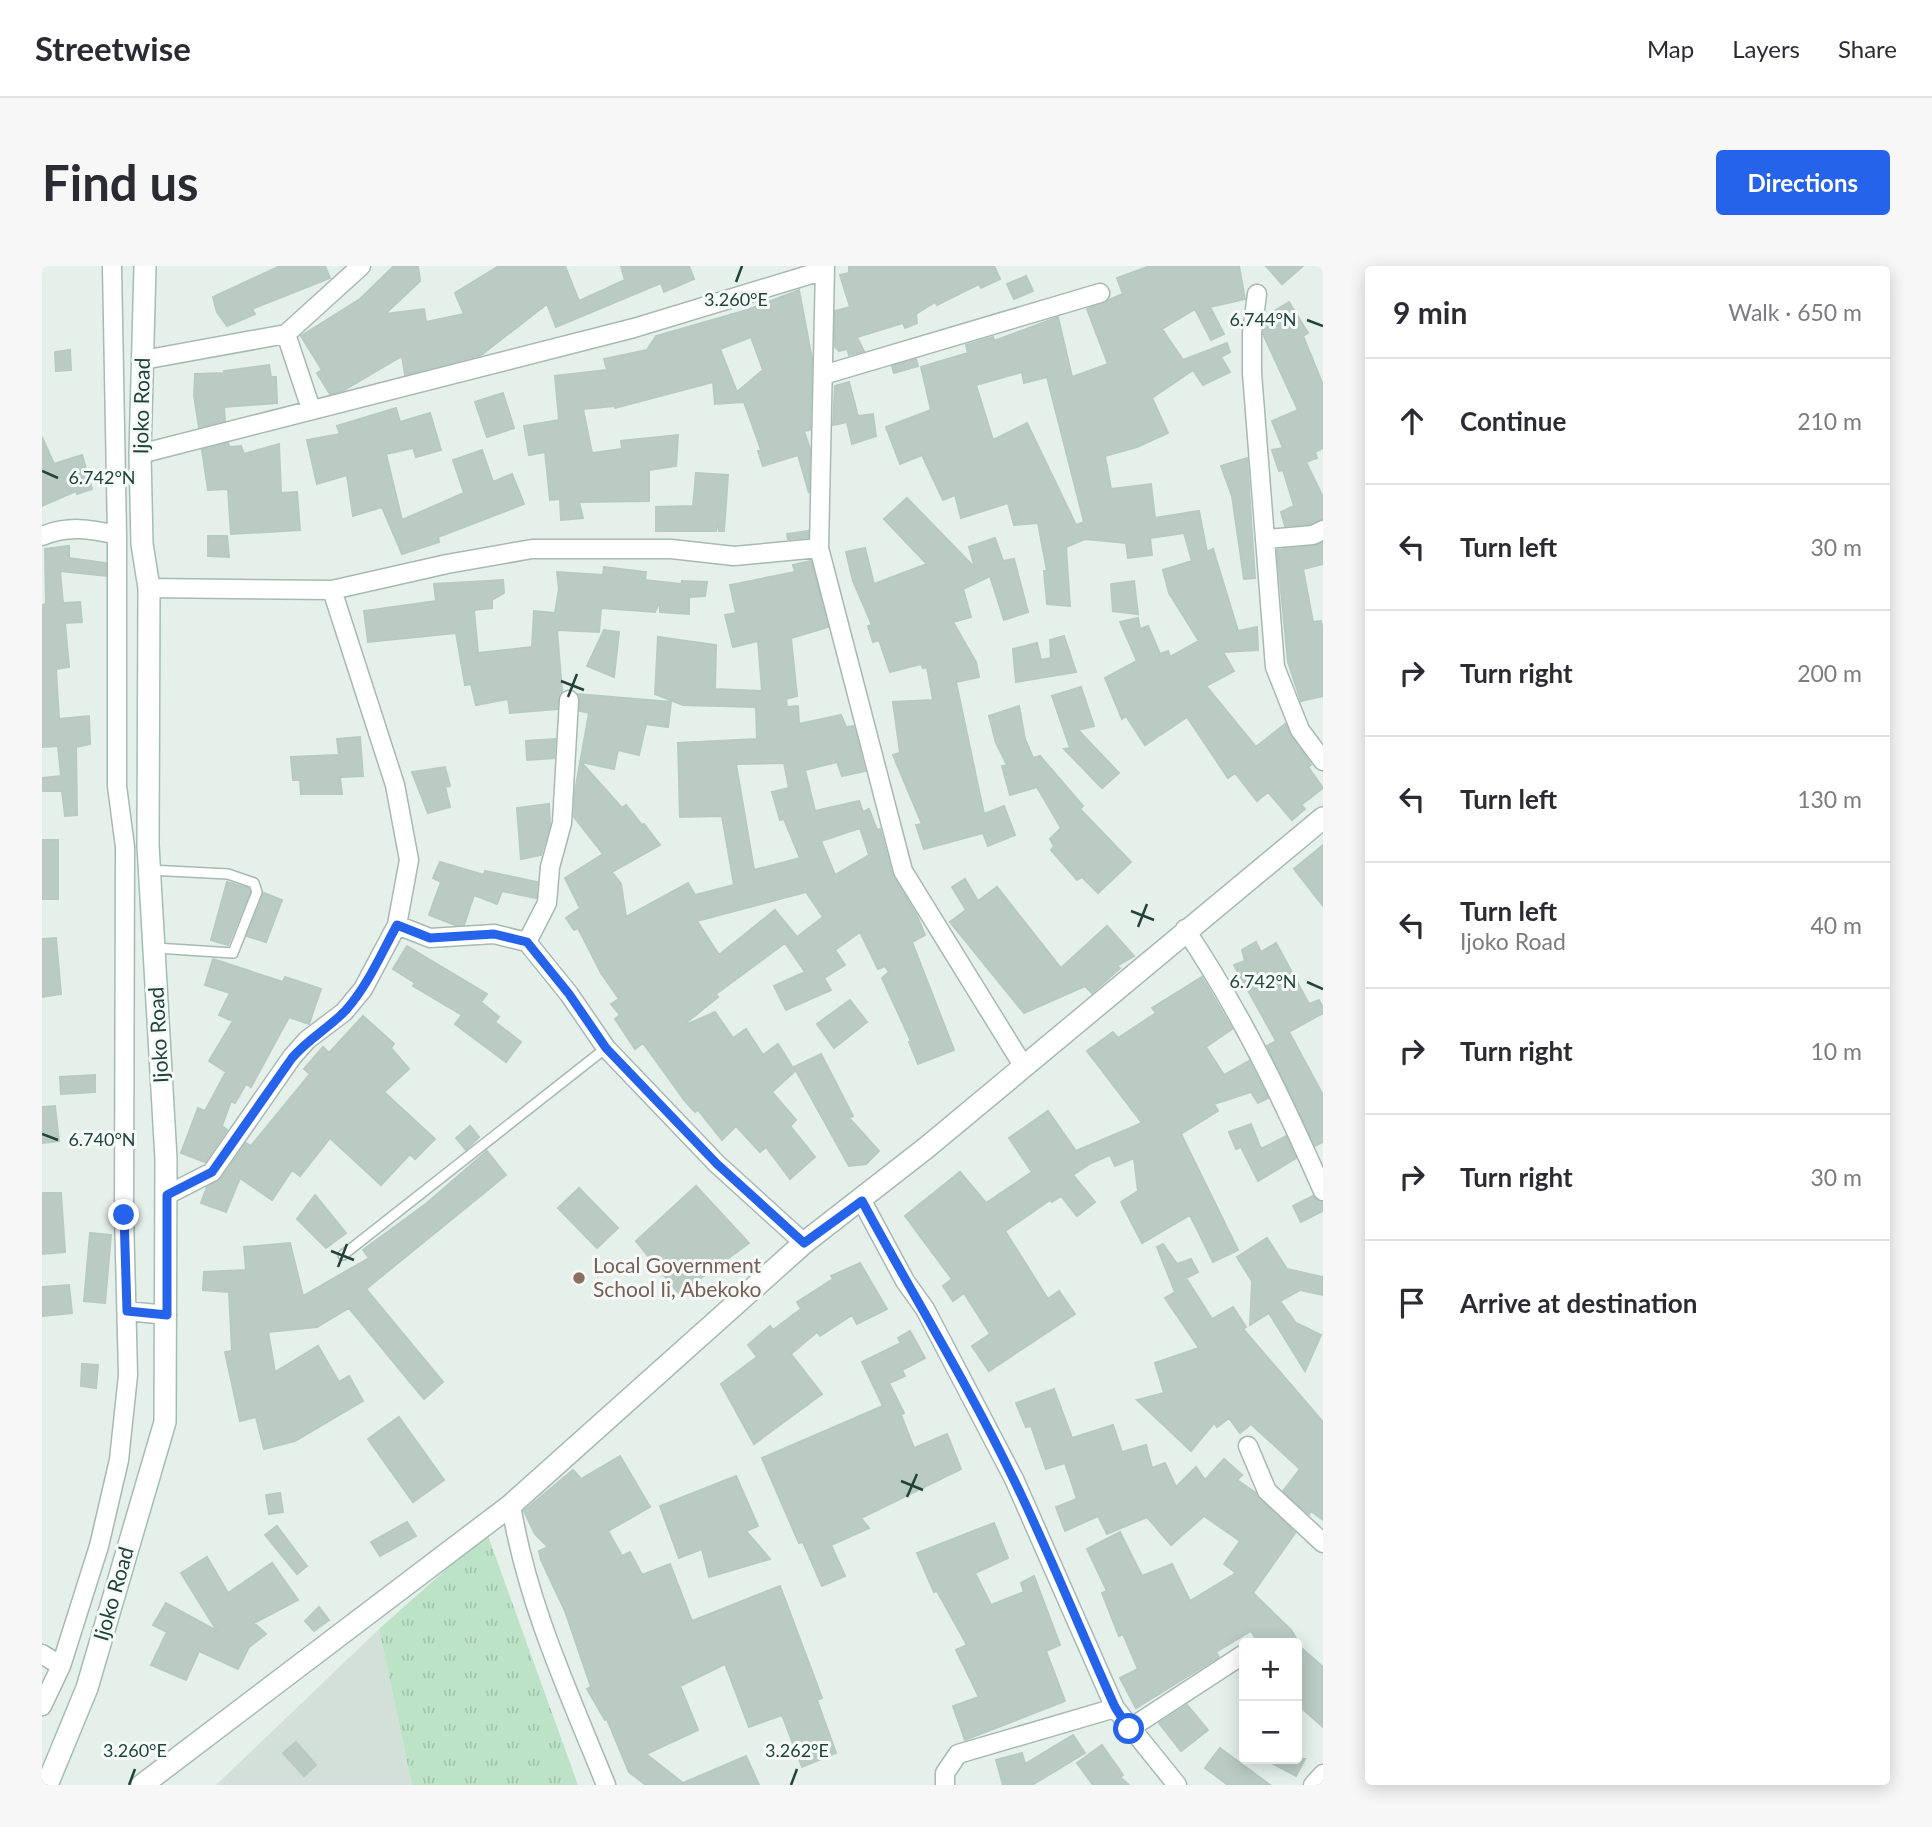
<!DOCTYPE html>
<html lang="en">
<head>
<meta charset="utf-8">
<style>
	body { margin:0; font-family:Lato,sans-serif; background:#f7f7f7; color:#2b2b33 }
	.controls { position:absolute; right:21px; bottom:21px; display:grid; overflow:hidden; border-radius:7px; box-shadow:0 4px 18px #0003 }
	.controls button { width:63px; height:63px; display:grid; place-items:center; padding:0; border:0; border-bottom:2px solid #e1e1e2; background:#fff; color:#2b2b33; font:35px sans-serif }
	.stop { position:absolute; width:21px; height:21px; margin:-16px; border:5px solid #2563eb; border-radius:50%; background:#fff }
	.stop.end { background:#2563eb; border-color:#fff; box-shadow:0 2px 7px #0008 }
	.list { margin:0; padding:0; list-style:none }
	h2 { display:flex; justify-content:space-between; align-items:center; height:91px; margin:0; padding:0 28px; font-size:30px }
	h2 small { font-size:23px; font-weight:400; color:#7c7c81 }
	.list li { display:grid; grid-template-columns:46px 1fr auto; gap:21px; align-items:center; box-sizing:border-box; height:126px; padding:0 28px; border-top:2px solid #e1e1e2 }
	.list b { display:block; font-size:26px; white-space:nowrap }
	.list p { margin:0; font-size:23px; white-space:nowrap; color:#7c7c81 }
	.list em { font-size:23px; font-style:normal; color:#7c7c81 }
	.icon { flex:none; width:38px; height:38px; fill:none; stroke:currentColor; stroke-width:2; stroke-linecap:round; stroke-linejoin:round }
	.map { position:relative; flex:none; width:1281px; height:1519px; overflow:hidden; border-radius:7px }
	header { display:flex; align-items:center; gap:42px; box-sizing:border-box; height:98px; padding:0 35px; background:#fff; border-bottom:2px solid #e1e1e2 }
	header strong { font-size:33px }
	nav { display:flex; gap:38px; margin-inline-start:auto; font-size:24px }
	.intro { display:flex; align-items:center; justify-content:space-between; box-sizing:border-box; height:168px; padding:0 42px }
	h1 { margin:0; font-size:49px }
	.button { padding:18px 32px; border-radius:7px; background:#2563eb; color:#fff; font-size:24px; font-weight:700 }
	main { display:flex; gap:42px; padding:0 42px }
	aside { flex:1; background:#fff; border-radius:7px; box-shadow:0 4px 18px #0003 }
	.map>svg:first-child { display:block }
</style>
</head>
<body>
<header>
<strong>Streetwise</strong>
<nav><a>Map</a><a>Layers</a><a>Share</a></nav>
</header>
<div class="intro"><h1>Find us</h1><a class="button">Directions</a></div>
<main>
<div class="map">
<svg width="1281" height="1519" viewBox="0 0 1281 1519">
	<defs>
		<pattern id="grass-tufts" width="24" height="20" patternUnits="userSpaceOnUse" patternTransform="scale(1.75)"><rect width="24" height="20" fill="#bce3c6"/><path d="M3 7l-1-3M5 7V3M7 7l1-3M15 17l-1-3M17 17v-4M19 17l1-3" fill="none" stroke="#a1c4ab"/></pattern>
	</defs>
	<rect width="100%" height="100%" fill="#e5f0eb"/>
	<path fill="#d3e0da" d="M337 1363 370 1519H174Z"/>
	<path fill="url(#grass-tufts)" d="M445 1267 536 1519H370L337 1363Z"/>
	<path fill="#bacbc4" stroke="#b6cac2" stroke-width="2" fill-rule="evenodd" d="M238 0H283L288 12 210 43 213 48 185 60 175 46 171 31Z
		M352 0H376L378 15 343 48 382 43 384 56 422 48 413 27 457 0H523L537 35 583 14 579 0H647L652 13 622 26 619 17 514 61 505 38 439 89 363 109 360 90 302 124 288 128 275 107 280 104 259 70 318 33Z
		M807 0H952L958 13 939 22 937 18 895 39 893 36 874 48 875 57 863 62 861 57 815 71 822 85 807 89 805 83 797 85 793 81V45L808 41 798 9 807 7Z
		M1108 0H1197L1203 33 1168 41 1182 68 1169 74 1153 43 1120 63 1141 94 1185 77 1188 86 1179 91 1188 106 1161 119 1151 104 1110 132 1126 167 1095 181 1063 190 1069 223 1109 218 1113 252 1157 245 1165 286 1171 283 1196 365 1215 361 1216 384 1181 386 1192 405 1164 420 1214 481 1243 458 1269 499 1266 501 1281 522 1259 539 1263 543 1250 554 1226 526 1215 535 1193 507 1186 512 1145 451 1103 479 1084 450 1080 453 1063 412 1095 395 1078 356 1096 352 1098 363 1106 360 1118 388 1126 385 1128 391 1157 375 1127 327 1121 304 1150 295 1142 267 1108 272 1110 289 1086 292 1084 277 1043 273 1024 281 1028 340 1005 338 1002 305H1005L996 257 972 259 966 237 919 252 913 229 901 234 880 189 858 198 844 161 889 144 879 101 926 87 924 79 951 71 952 75 1016 51 1030 111 1066 98 1045 43 1081 28 1075 12ZM980 106 982 117 1005 111 1042 256 1034 259 985 157 951 174 934 119Z
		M1224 0H1261L1240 18Z
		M984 10 991 25 972 33 965 18Z
		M757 24 770 93 768 164 762 165 768 183 767 227 756 189 721 200 716 185 719 184 702 136 673 138 671 116 573 142V140L541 143 550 187 580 183 579 175 636 169 634 200 607 204V235L537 236 541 252 519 254 518 233 508 234 503 186 487 189 482 160 517 154 513 110 565 104 562 93 605 84 614 70 705 44ZM709 71 721 104 695 126 678 83Z
		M1247 36 1266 67 1261 70 1281 119V182L1273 186 1275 192 1264 196 1281 231V253L1268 258 1243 260 1239 246 1252 240 1241 204 1237 205 1230 184 1241 182 1230 155 1256 144 1221 68 1224 50Z
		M28 84 29 104 14 105 13 86Z
		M874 93 876 100 852 107 850 100Z
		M227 99 229 111H234L235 137 182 141 183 155 157 161 152 130 153 108 183 107 182 105Z
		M807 116 816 150 831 148 834 170 810 178 805 156 791 159 793 120Z
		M461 127 472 162 445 171 433 136Z
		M354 142 358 156 388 147 399 184 374 191 371 182 344 188 360 254 422 227 411 194 440 184 451 216 470 208 482 238 396 271 397 276 360 288 340 241 311 250 305 209 275 218 265 174 298 168 295 160Z
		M0 171 12 198 40 189 50 223 35 228 34 225 0 240Z
		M186 177 188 181 199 180 202 188 237 178 239 227 255 226 258 264 189 268 186 223 166 224 160 184Z
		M1205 192 1213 312 1202 313 1190 230 1179 200Z
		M654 207 686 209 682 265H677L675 255 674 265H614V241L651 240Z
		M865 232 933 302 927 281 953 272 961 295 972 293 986 346 962 354 948 310 921 323 929 351 911 356 934 396 937 411 914 416 942 548 962 540 973 569 946 580 941 567 882 583 874 559 880 558 851 489 858 487 851 436 891 434 885 401 881 402 879 398 848 406 837 374 831 376 826 360 830 359 811 315 804 286 823 282 832 318 885 298 842 253Z
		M766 265V272L746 273 745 268Z
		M166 270H185L187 291 166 290Z
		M1281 277V298L1261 303 1271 356 1279 355 1281 365V430L1259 435 1246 396 1235 284Z
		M27 280V292L64 297V310L18 305 21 337 38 336 40 356 23 357 27 401 14 403 17 453 47 450 48 478 34 481 35 549 23 550 20 525H0V512L19 510 16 480 0 481V339L4 338 3 283Z
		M769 295 786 361 749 372 755 430 744 433 745 441 756 440 757 458 799 449 804 461 812 460 823 505 800 510 795 496 763 504 773 545 817 535 821 546 827 543 835 564 838 563 850 608 875 650 883 669 870 676 912 784 876 798 867 776 869 775 840 712 847 706 843 700 836 703 818 666 793 684 803 699 782 712 789 724 744 744 732 720 763 706 743 677 674 728 676 731 645 756 646 758 673 746 691 772 704 763 721 789 736 778 753 805 730 826 754 854 748 860 773 891 748 913 724 881 718 886 694 860 680 874 656 844 653 846 643 835 601 777 593 783 573 753 578 749 569 738 577 733 559 707 536 662 532 664 524 652 538 642 523 612 561 588 532 551 533 525 547 447 538 445 536 428 629 436 626 461 604 458 597 489 576 484 572 503 539 496 580 542 584 539 600 559 602 558 618 579 570 606 579 618 584 651 646 617 653 629 692 619 680 550 638 551 636 477 715 473 714 441 641 439 613 428 616 371 674 379 673 423 720 425 716 375 691 381 683 349 694 347 688 319 753 306 751 299ZM742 497 747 522 730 526 738 554 742 553 758 592 712 604 694 498ZM818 562 827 589 793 609 779 575ZM764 626 781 651 755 671 733 644 677 689 655 655Z
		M562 301 604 306 603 314 639 318 640 315 665 316 663 330 647 331V348L618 346V335L613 346 559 342 557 366 515 364 520 425 515 443 468 447 466 433 434 439 429 418 423 419 414 367 326 376 322 345 394 335 392 318 461 314 462 327 450 334V342L432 344 436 387 490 381 492 345 513 347 517 323 515 306 561 309Z
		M1092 315 1096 348 1071 345 1069 318Z
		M562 364 577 366 572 411 545 400Z
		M1022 370 1034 406 974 416 971 383 995 377 999 394 1009 392 1008 374Z
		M1039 421 1052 460 1036 464 1077 507 1060 522 1022 483 1028 482 1010 430Z
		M977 440 983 473 991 492 998 490 1041 540 1038 543 1089 596 1056 627 1040 611 1035 614 1009 584 1012 580 1008 573 1019 562 995 521 968 529 960 500 965 499 954 477 947 450Z
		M318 471 321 510 298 511 300 528H259L258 514H251L249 491 297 489 295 473Z
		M513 473 512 492 485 494 484 475Z
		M403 501 408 520 403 521 408 541 386 547 370 506Z
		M507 538 508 559 499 589 479 593 475 542Z
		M0 574H16V633H0Z
		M1281 579V640L1252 603Z
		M398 596 442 609 443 605 495 616 494 632 460 625 455 638 432 629 422 659H413L387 649 399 616 391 612Z
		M923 613 936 635 955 621 1019 702 1065 660 1092 690 1075 700 1078 702 1050 727 1043 720 982 747 908 656 924 644 910 621Z
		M185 616 206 622 208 626 186 679 169 674Z
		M222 627 240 634 224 676 205 670Z
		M14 672 19 728 0 731V673Z
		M1214 676 1219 686 1234 677 1267 738 1277 734 1281 742V747L1247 766 1281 829V876L1273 880 1225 780 1234 775 1192 699 1203 695 1200 684Z
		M365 680 445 728 439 736 457 751 453 756 479 776 464 796 413 758 420 749 371 720 373 717 351 703Z
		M171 693 241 716 243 711 279 723 267 758 247 751 209 821 204 818 193 837 189 835 180 860 185 864 163 896 139 887 156 842 163 845 184 806 167 795 191 755 177 749 188 727 163 719Z
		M1160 711 1190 763 1164 781 1182 809 1207 795 1226 832 1216 837 1209 826 1172 838 1176 845 1139 868 1196 984 1171 996 1148 949 1100 977 1079 936 1096 925 1092 892 1073 900 1068 889 1049 897 1031 909 1053 936 1035 950 1019 930 1010 936 1008 934 963 965 1006 1033 1017 1025 1033 1048 947 1105 930 1080 948 1068 922 1027 911 1035 901 1020 910 1013 863 950 918 906 944 937 990 906 967 872 1006 845 1034 885 1100 857 1045 785 1071 766 1076 772 1114 747 1110 742Z
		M808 734 825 756 792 782 775 758Z
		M321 750 352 778 349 782 367 803 342 826 393 873 373 893 368 888 339 919 288 872 258 910 250 904 230 934 198 912 184 946 159 937 165 921 179 913 204 877 209 880 268 808 262 803 281 781 287 787Z
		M779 788 811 850 807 852 837 885 824 898 807 900 752 801Z
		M53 809V826L19 828 18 811Z
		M13 840 17 875 0 877V841Z
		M1209 858 1219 883 1244 870 1254 892 1216 915 1199 881 1194 883 1187 866Z
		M428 860 437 871 424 884 414 872Z
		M445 885 464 909 324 1023 401 1116 382 1133 307 1042 275 1061 226 1066 233 1106 276 1080 297 1116 307 1110 321 1135 253 1175 222 1183 214 1151 198 1155 183 1086 190 1085 187 1026 161 1024 162 1006 204 1004 202 981 248 977 261 1030 327 992 321 984 385 937Z
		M654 920 707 977 637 1028 594 975Z
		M537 922 576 962 555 982 516 942Z
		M0 927H19L23 986 0 988Z
		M273 929 304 967 284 982 255 953Z
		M1271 930 1281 936V945L1259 956 1251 940Z
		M48 967 69 969 63 1037 42 1035Z
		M1225 972 1245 1003 1281 1011V1029L1258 1024 1238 1035 1254 1057 1279 1069 1263 1105 1227 1047 1208 1059 1210 1015 1195 991Z
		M1121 978 1135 998 1149 993 1156 1006 1144 1012 1170 1053 1191 1041 1204 1061 1201 1063 1281 1156V1254L1269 1245 1267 1248 1241 1225 1258 1203 1209 1158 1198 1167 1187 1152 1175 1161 1172 1157 1149 1185 1095 1134 1122 1127 1113 1097 1157 1082 1123 1032 1133 1026 1115 981Z
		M818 997 845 1043 815 1058 810 1049 778 1070 775 1066 749 1088 780 1128 712 1178 679 1118 715 1091 706 1079 728 1060 731 1064 759 1043 755 1036 791 1013 789 1010Z
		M27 1019 30 1047 0 1050V1021Z
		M868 1065 883 1092 860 1104 863 1110 847 1117 862 1147 859 1149 872 1182 905 1168 919 1203 819 1252 827 1262 789 1279 803 1310 780 1320 761 1276 757 1277 720 1192 841 1140 820 1096 859 1077 856 1072Z
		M40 1098 56 1099 54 1122 39 1120Z
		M1012 1123 1030 1172 1071 1159 1080 1186 1104 1179 1110 1202 1123 1197 1134 1221 1154 1201 1163 1214 1182 1193 1200 1209 1195 1214 1214 1227 1253 1267 1211 1327 1249 1364 1257 1377H1217L1209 1365 1174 1386 1177 1391 1094 1442 1078 1412 1096 1403 1081 1368 1077 1370 1060 1327 1065 1325 1045 1283 1078 1266 1100 1310 1130 1298 1148 1335 1194 1307 1182 1298 1198 1275 1162 1250 1129 1279 1105 1251 1065 1268 1056 1250 1023 1265 1014 1241 1035 1233 1023 1197 1004 1203 989 1160 984 1161 974 1137Z
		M357 1151 402 1214 371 1236 326 1173Z
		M578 1190 608 1241 566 1265 580 1290 588 1286 600 1309 628 1298 650 1355 738 1320 780 1432 775 1434 794 1487 760 1501 740 1449 707 1461 683 1398 638 1420 656 1464 604 1488 641 1517 704 1490 717 1519H604L587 1506 565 1453 563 1454 545 1423 549 1421 523 1345 499 1294 497 1285 506 1281 493 1268 482 1245 531 1204 539 1213Z
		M694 1210 716 1260 704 1265 728 1293 667 1311 660 1283 637 1292 618 1240Z
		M238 1227 241 1246 227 1248 224 1229Z
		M365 1256 374 1270 338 1290 329 1276Z
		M952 1257 966 1292 933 1307 949 1339 982 1326 979 1317 992 1310 1018 1379 1004 1385 1023 1435 923 1474 911 1440 937 1431 914 1384 925 1379 895 1325 892 1326 875 1287Z
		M235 1260 265 1300 255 1308 223 1269Z
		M165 1291 186 1327 230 1297 256 1334 212 1357 224 1368 207 1381 196 1403 157 1385 144 1414 109 1399 125 1366 111 1359 124 1337 175 1365 139 1307Z
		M277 1341 287 1354 272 1365 263 1355Z
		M1255 1378 1281 1401V1461L1255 1438Z
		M1145 1439 1166 1464 1139 1485 1117 1457Z
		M1031 1469 1043 1487 990 1519H961L954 1494 980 1487 983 1498Z
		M254 1476 274 1499 262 1510 241 1487Z
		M1060 1479 1081 1509 1078 1511 1087 1519H1051L1035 1497Z
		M1178 1482 1228 1519H1186L1163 1502Z
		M1222 1493H1263L1254 1510Z"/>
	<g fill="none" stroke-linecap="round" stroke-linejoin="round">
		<g stroke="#a6b9b2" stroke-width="12">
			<path id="service" d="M107 604 186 608 212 617 215 626 191 687 114 682
				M301 989 564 782"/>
		</g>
		<g stroke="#a6b9b2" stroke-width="21">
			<path id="minor" d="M783 0 777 282 861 605 982 801
				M1215 28 1210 67V107L1233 401 1258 464 1281 495
				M244 68 269 143
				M101 94 244 68 319 0
				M781 109 1058 27
				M98 188 592 62 783 4
				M0 270C27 259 48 263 75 269
				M1225 273 1271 269 1281 264
				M107 322 290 324 405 298 490 283H629L692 290 777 282
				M355 659 388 672 452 668 485 676 527 728 564 782 675 898 762 977
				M1143 663C1199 746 1241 834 1281 925
				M485 676 505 637 508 601 520 557 527 434
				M125 929 170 906 250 791 265 774 302 746 321 723 355 659 367 594 353 519 290 324
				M820 935 863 1015 883 1043 972 1213 1073 1442 1135 1519
				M85 1045 125 1049
				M1206 1180 1225 1225 1281 1277
				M469 1239C485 1338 527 1427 564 1519
				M0 1388 19 1400
				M0 1440 19 1400 57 1280 77 1194 86 1109 82 949 83 581 75 520V269L70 0
				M1087 1463 1202 1388
				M903 1519V1507L916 1488 1073 1442
				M1271 1519 1281 1508"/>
		</g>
		<g stroke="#a6b9b2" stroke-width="24">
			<path id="tertiary" d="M100 1519 469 1239 762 977 884 882 1281 552"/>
		</g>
		<g stroke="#a2bdb3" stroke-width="24">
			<path id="secondary" d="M5 1519 45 1422 123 1156 124 893 106 579 107 322 100 278 98 188 103 0"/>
		</g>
		<use href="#service" stroke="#fff" stroke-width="9"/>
		<use href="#minor" stroke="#fff" stroke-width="18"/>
		<use href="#tertiary" stroke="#fff" stroke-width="21"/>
		<use href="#secondary" stroke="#fff" stroke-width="21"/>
	</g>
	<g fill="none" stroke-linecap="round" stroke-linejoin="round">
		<path stroke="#2563eb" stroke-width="9" d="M82 949 85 1045 125 1049V929L170 906 250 792C266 773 287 762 304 744 326 719 339 688 355 659L388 672 452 668 485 676 527 728 564 782 675 898 762 977 820 935C870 1028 926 1118 972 1214 1008 1288 1039 1366 1073 1441L1087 1463"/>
	</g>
	<path fill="none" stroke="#21443a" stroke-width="2.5" d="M694 16 700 0M1265 54 1281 60M0 205 16 212M519 415 542 424M526 431 535 408M1089 645 1112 654M1096 661 1105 638M1265 716 1281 723M0 868 16 874M289 985 312 994M296 1001 305 978M859 1215 881 1224M865 1231 875 1208M87 1519 93 1503M749 1519 755 1503"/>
	<circle fill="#8d6e63" stroke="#f6fbf9" stroke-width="2.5" cx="537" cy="1012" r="7"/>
	<g text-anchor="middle" stroke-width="6" stroke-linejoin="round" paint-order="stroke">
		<g font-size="21" fill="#21443a" stroke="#f6fbf9">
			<text transform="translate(100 140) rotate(-89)" y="7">Ijoko Road</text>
			<text transform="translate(117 769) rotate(-93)" y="7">Ijoko Road</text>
			<text transform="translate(72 1328) rotate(-74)" y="7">Ijoko Road</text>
		</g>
		<g font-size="21" fill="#785e54" stroke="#f6fbf9" text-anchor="start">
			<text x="551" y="1007">Local Government<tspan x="551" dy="24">School Ii, Abekoko</tspan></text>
		</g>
	</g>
	<g font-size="18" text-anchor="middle" fill="#21443a" stroke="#f6fbf9" stroke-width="6" stroke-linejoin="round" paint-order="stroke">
		<text x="694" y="40">3.260°E</text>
		<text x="1221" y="60">6.744°N</text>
		<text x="60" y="218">6.742°N</text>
		<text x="1221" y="722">6.742°N</text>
		<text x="60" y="880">6.740°N</text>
		<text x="93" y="1491">3.260°E</text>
		<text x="755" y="1491">3.262°E</text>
	</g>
</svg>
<div class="controls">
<button>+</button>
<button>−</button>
</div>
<div class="stop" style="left:1087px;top:1463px"></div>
<div class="stop end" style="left:82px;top:949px"></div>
</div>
<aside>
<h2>9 min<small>Walk · 650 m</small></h2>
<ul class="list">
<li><svg class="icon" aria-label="ahead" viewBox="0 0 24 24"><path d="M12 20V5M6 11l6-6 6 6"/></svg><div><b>Continue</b></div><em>210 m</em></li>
<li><svg class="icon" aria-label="left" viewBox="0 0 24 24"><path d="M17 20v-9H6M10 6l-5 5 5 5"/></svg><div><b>Turn left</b></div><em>30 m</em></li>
<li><svg class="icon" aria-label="right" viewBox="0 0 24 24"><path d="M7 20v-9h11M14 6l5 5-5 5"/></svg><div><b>Turn right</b></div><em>200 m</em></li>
<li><svg class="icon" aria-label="left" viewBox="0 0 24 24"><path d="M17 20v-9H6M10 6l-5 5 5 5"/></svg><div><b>Turn left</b></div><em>130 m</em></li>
<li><svg class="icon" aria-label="left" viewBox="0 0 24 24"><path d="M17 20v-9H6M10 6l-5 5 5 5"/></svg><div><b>Turn left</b><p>Ijoko Road</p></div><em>40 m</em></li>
<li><svg class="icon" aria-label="right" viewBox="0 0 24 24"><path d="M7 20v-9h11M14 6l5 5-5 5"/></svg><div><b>Turn right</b></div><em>10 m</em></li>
<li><svg class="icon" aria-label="right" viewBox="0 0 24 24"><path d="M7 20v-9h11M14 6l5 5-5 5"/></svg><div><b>Turn right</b></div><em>30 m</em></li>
<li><svg class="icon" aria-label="arrive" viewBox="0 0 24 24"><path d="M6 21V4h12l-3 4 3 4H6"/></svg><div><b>Arrive at destination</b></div></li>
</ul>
</aside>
</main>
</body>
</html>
